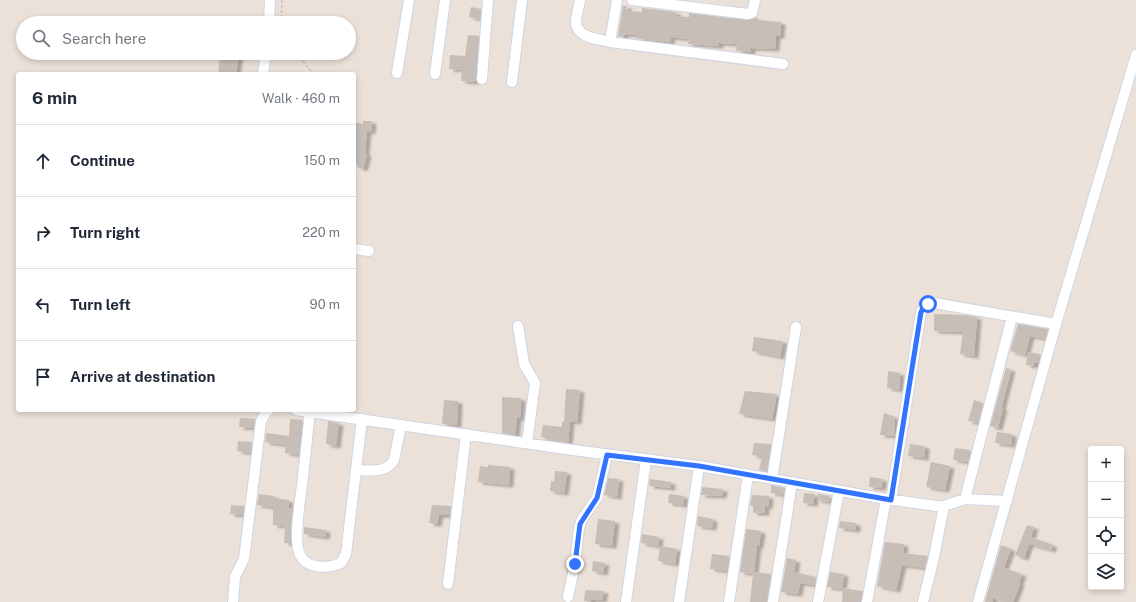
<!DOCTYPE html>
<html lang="en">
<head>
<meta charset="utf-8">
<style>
	body { margin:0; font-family:"Public Sans",sans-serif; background:#f2f2f3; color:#1f2937 }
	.controls { position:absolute; right:12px; bottom:12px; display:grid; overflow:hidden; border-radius:4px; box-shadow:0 2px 6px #0003 }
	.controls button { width:36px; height:36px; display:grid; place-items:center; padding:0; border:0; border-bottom:1px solid #e0e1e3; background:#fff; color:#1f2937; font:20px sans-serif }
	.stop { position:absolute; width:12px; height:12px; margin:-9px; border:3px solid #3374ff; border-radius:50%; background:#fff }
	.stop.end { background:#3374ff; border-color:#fff; box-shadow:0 1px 4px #0008 }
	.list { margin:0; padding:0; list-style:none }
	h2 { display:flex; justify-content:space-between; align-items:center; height:52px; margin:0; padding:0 16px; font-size:17px }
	h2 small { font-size:13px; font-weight:400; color:#747a83 }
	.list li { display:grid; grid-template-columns:26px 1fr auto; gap:12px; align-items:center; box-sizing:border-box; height:72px; padding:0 16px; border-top:1px solid #e0e1e3 }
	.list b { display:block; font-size:15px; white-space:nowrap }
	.list em { font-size:13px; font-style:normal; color:#747a83 }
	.icon { flex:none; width:22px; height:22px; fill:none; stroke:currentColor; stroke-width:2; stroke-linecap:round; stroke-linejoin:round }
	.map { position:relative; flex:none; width:1136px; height:602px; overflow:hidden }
	.search { position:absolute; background:#fff; box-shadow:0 2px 6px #0003; left:16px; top:16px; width:340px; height:44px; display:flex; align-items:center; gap:10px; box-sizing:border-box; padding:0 14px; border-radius:22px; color:#747a83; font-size:15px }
	.panel { position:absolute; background:#fff; box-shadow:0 2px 6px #0003; left:16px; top:72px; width:340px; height:340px; border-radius:4px }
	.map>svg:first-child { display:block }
</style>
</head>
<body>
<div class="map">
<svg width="1136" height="602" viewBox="0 0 1136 602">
	<defs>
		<filter id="shadow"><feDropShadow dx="4.5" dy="2.5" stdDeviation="1" flood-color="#0004"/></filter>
	</defs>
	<rect width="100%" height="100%" fill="#ece1d8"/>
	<path fill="#c7beb8" filter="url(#shadow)" d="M623 6H627V11L642 12V8L676 12V16L689 17V13L747 20 756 18H758V20L781 22 780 36H776L775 49 751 48V52L736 51 737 44 719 43V46L688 44 689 39 671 37 670 42 638 39 639 35 624 34V37L618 36Z
		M471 7 481 9 480 19 469 17Z
		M468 35 479 36 475 82 461 81 462 70 449 69 450 55 465 56Z
		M220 53H239L236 74H218Z
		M363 121H372L371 132 367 131 365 153 367 155 363 169 357 167V164L354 163V122L363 124Z
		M934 314 966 315 977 317 974 356 960 354 963 332 934 331Z
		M1018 324 1048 329 1045 339 1030 336 1025 355 1010 351Z
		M754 337 783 341 780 357 752 351Z
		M1028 352 1040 354 1038 363H1034V366L1026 365Z
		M1006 368 1011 369 1001 407 1003 408 998 428 990 426Z
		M888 371 900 373 899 390 887 388Z
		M566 389 580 390 577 422 570 421 568 443 545 439V438L541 437 543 425 562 427V422H564Z
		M745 391 777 394 772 419 739 414Z
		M502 397 521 398 520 418H517L515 435 502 433Z
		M444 400 458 401 457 425 442 424Z
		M974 400 983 403 978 423 968 421Z
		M884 413 895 417 894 436 880 435Z
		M240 418 255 419 254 428 239 427Z
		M290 419 302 420 299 455 285 453 286 445 265 442 266 433 289 436Z
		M328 421 339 423 336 446 326 444Z
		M997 432 1012 434 1011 445 995 443Z
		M238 441 252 442 250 453 237 451Z
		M754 443 771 444 767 471 759 470 762 457 752 455Z
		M910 444 925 446 924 458 908 456Z
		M955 448 970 450 968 462 953 460Z
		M931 462 950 466 945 490 926 487Z
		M488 465 510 467 509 485 478 482 480 466 488 467Z
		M555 471 567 472 564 493 550 491 551 481 554 482Z
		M870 477 883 479 881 488 869 487Z
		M608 478 619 479 617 497 604 495Z
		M650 479 671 482V488L649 486Z
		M771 485 785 488 784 495 771 493Z
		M702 487 723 489 722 496 701 495Z
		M804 493 815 494 813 504 803 503Z
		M259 494 274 496V498L289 500 288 508H292L291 543H284L285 526 273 525V507L257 505Z
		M669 494 684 496 683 505 668 503Z
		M818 494 830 496 829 502 817 500Z
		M752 495 769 496 768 507 765 506V513H753V506L750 505Z
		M231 505 244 506 243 515 230 514Z
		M432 505 451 506 450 515H439L437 524 429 523Z
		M698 516 713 519 712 528 697 526Z
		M598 519 615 521 612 546 595 544Z
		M840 521 856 523V530L839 528Z
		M1027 525 1034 527 1031 537 1053 545 1051 550 1029 544 1024 558 1015 555Z
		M304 527 326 530 325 537 304 534Z
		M746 529 761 531 759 546H757L754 572 771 574 767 602H750L753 574 740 572Z
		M642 534 659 537 658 546 641 543Z
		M885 542 904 544 903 553 928 556 925 568 902 565 896 590 877 586Z
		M1001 545 1011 549 1004 568 1022 574 1019 583 1020 584 1013 602H1005L993 598 992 602H985Z
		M660 546 677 549 675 564 658 561Z
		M712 554 729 556 727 571 710 569Z
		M787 558 796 560 794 572 816 577 815 585 800 583 798 594 781 592Z
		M593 561 605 563 603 573 592 571Z
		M830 572 844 574 842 589 827 587Z
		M843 588 862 591 861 602H842Z
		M585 590 604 591 602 600 591 599V602L584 601Z"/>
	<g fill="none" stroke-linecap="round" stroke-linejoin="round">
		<g stroke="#ced5e3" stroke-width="12">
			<path id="minor" d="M580 0C579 7 576 15 576 22 576 38 599 39 610 42L783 64
				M632 0 748 14 752 13 755 0
				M269 23 270 0
				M610 42 617 0
				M397 73 409 0
				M263 74 266 53
				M435 74 445 0
				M482 79 488 0
				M512 82 522 0
				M354 249 369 251
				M518 326 524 364 535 383 527 443
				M296 410 573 450 699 466 886 499 937 506H944L965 499 1007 501
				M310 412C307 436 305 461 302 485 300 502 293 541 300 555 307 569 328 569 341 563L346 554 362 419
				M356 470C369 470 386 474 394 460L401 425
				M772 479 796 327
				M965 499 1012 317
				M891 500 921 312C924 306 927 304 934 303L1056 324
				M448 584 466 434
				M568 597 575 564 579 528 582 519 597 498 607 455
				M233 602 235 577 244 559 245 551 261 421 266 412 269 410
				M626 602 646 460
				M679 602 699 466
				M729 602 748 475
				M773 602 792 483
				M818 602 839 491
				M867 602 886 499
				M923 602 934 557 944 506
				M978 602 1056 324 1136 55"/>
		</g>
		<path stroke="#c3c3c3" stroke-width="1.5" stroke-dasharray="3 2" stroke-linecap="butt" d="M281 23 282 0
			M297 53 313 74"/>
		<use href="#minor" stroke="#fff" stroke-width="10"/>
	</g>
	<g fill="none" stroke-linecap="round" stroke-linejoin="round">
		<path stroke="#3374ff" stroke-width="5" d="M575 564 580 524 597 498 607 455 699 466 891 500 921 312 924 306 928 304"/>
	</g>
</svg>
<div class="controls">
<button>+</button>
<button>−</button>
<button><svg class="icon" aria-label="locate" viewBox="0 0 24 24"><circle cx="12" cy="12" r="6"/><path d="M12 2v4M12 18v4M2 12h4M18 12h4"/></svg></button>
<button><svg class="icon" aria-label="layers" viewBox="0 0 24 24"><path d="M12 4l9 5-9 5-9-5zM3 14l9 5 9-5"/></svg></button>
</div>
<div class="stop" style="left:928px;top:304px"></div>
<div class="stop end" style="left:575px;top:564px"></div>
<div class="search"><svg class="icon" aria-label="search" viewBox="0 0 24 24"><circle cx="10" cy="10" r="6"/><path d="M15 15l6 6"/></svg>Search here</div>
<section class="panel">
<h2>6 min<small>Walk · 460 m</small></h2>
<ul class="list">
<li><svg class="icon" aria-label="ahead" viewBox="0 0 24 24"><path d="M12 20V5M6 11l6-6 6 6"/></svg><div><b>Continue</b></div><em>150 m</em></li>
<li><svg class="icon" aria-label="right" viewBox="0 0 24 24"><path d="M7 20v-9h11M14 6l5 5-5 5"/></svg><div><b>Turn right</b></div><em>220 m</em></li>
<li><svg class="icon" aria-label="left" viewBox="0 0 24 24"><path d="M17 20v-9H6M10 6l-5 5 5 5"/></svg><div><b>Turn left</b></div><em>90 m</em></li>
<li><svg class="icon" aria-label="arrive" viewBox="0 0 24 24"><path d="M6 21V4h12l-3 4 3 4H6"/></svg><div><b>Arrive at destination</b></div></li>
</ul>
</section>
</div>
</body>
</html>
